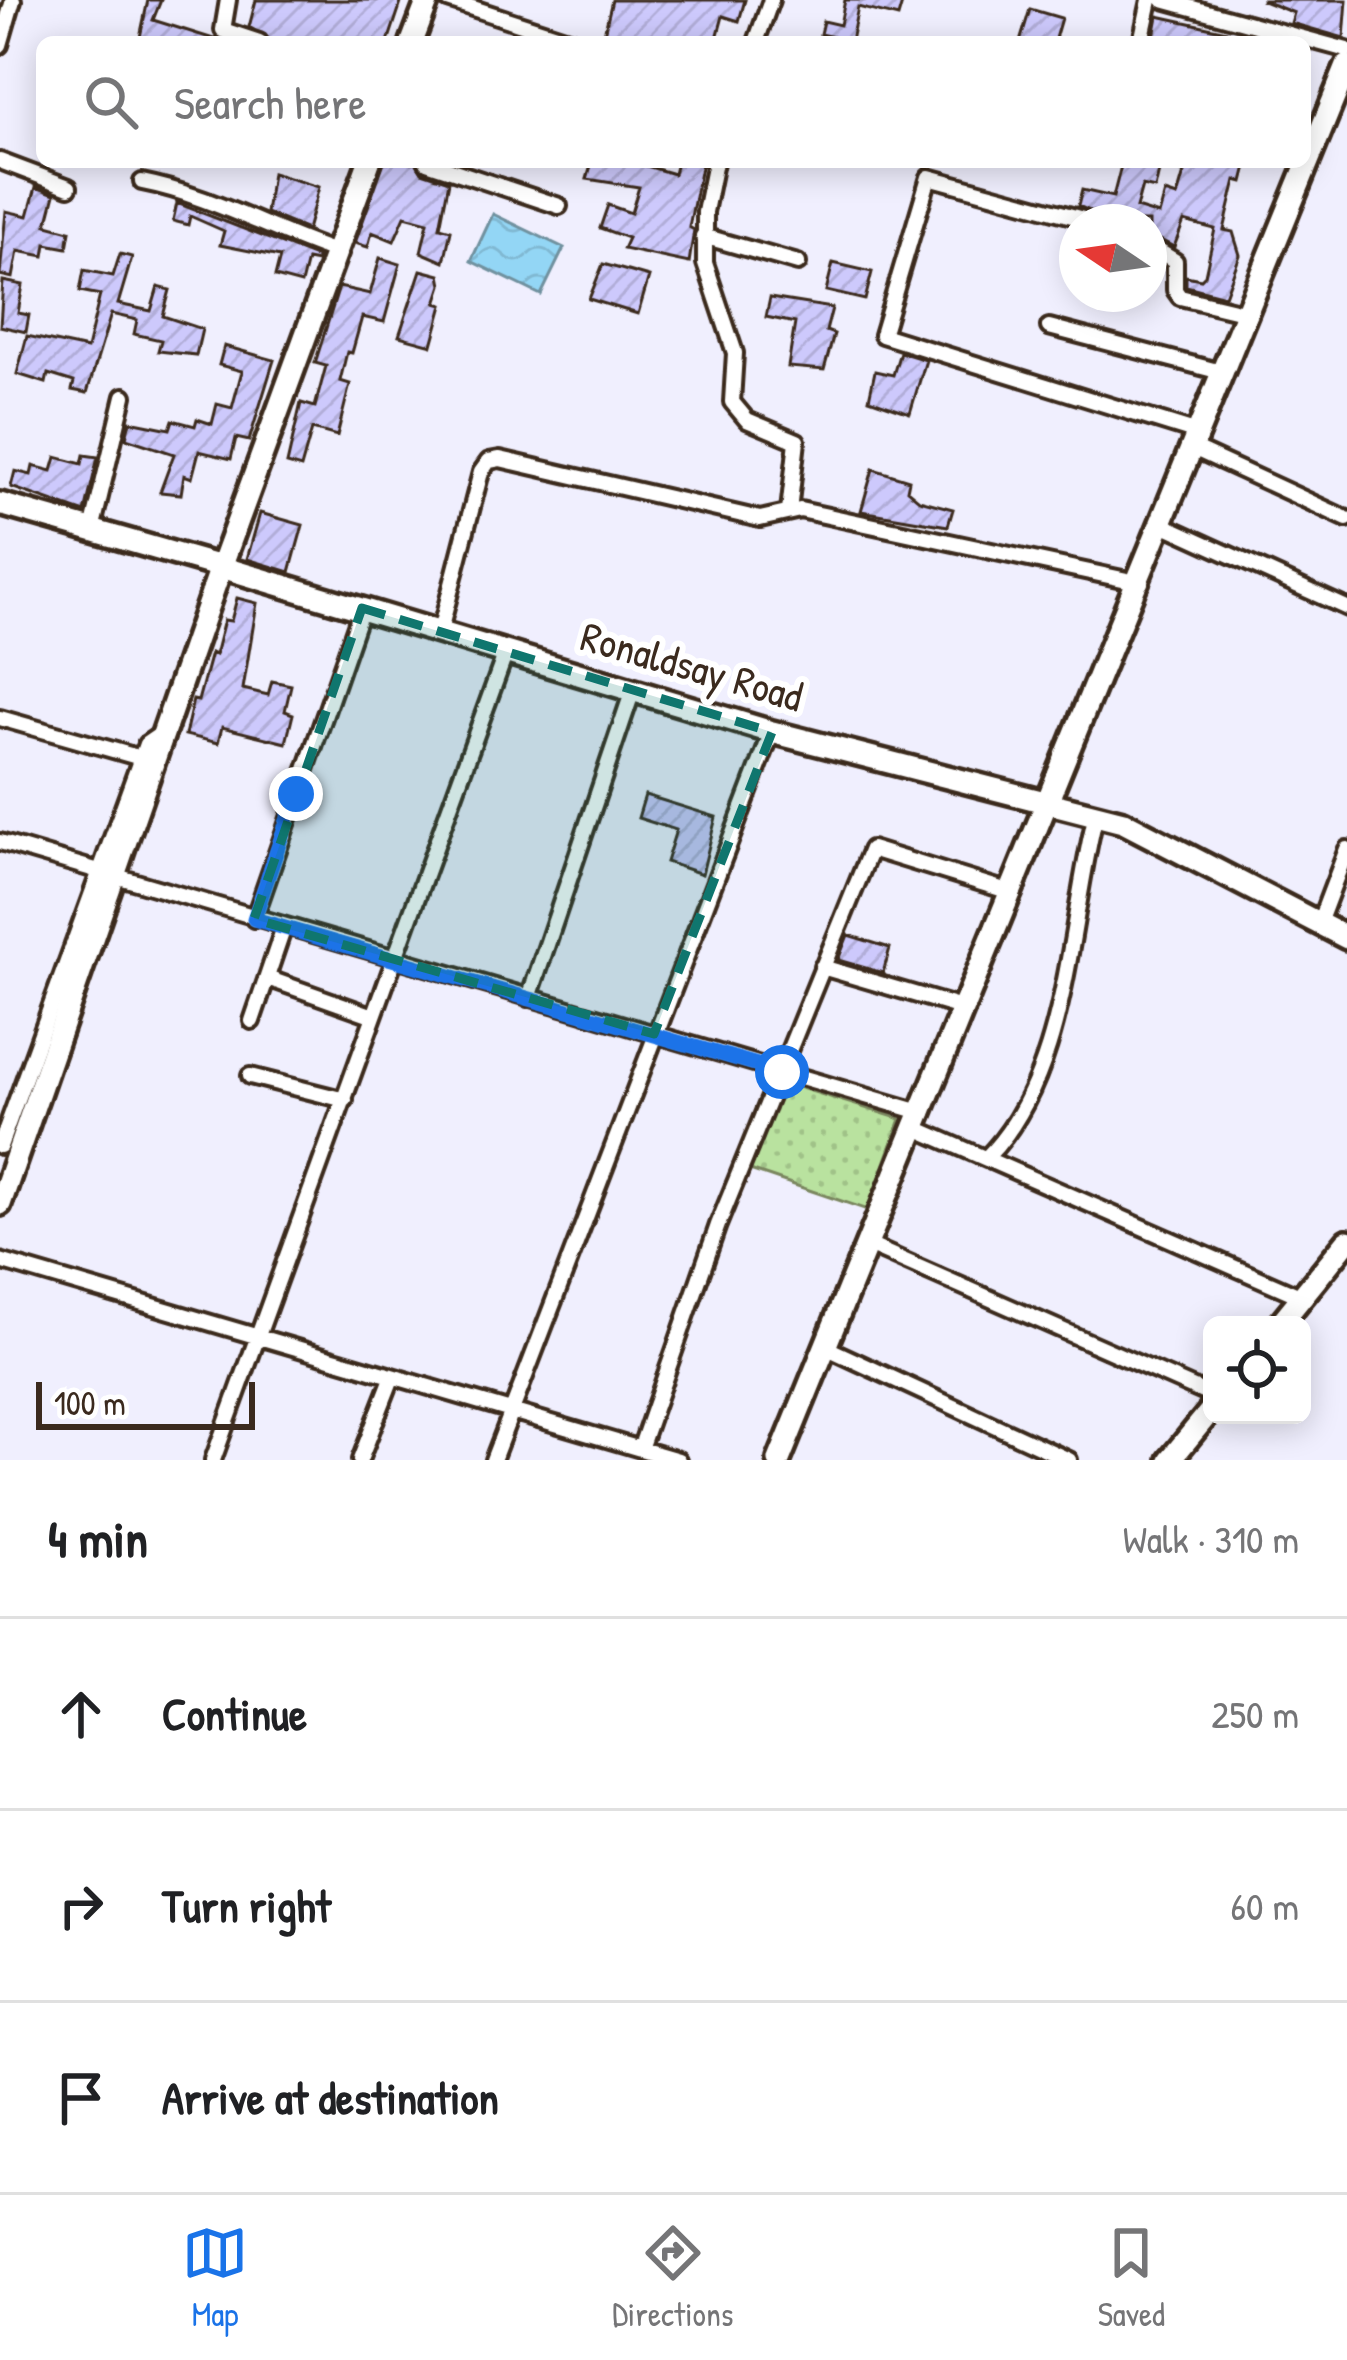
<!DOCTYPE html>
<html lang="en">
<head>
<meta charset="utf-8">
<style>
	body { margin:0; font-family:"Patrick Hand",sans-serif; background:#f2f2f2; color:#202124 }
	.controls { position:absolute; right:36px; bottom:36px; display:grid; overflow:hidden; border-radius:18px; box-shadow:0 6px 30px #0003 }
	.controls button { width:108px; height:108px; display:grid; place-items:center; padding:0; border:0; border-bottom:3px solid #e0e0e0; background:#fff; color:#202124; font:60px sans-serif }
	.compass { position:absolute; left:1059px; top:204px; width:108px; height:108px; border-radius:50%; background:#fff; box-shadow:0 6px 30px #0003; rotate:283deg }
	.scale { position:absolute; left:36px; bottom:30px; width:219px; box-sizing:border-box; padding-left:12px; border:6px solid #3b2a1e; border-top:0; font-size:33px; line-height:42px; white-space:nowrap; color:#3b2a1e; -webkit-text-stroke:9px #fff; paint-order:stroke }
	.stop { position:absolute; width:36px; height:36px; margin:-27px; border:9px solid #1a73e8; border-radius:50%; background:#fff }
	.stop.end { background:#1a73e8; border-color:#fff; box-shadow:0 3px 12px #0008 }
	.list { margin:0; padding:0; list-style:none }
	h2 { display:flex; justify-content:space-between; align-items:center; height:156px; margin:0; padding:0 48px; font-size:51px }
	h2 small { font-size:39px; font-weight:400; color:#757577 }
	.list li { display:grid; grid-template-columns:78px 1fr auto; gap:36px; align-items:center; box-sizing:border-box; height:192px; padding:0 48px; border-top:3px solid #e0e0e0 }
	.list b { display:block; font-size:45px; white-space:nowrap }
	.list em { font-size:39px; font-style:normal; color:#757577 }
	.icon { flex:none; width:66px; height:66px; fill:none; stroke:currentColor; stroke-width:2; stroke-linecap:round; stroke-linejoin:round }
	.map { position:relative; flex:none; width:1347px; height:1460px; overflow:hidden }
	.search { position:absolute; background:#fff; box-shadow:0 6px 30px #0003; left:36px; right:36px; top:36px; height:132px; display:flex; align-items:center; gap:30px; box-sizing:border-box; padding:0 42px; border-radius:18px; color:#757577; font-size:45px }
	.sheet { height:732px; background:#fff }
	nav { display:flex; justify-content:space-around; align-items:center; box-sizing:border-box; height:168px; border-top:3px solid #e0e0e0; background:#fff; font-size:33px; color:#757577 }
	nav a { display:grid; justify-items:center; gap:6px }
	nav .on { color:#1a73e8 }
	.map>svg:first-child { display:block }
</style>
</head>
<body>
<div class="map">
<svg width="1347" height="1460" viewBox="0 0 1347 1460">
	<defs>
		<pattern id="grass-dots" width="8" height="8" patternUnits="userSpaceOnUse" patternTransform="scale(3)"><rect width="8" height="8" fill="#b9e29f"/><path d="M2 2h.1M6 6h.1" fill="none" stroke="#a0c288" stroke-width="1.8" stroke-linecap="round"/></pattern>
		<pattern id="water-waves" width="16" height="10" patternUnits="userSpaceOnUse" patternTransform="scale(3)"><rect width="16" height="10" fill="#93d6f5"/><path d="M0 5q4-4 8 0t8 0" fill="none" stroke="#80b8d2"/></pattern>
		<pattern id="building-hatch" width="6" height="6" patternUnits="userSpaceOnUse" patternTransform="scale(3)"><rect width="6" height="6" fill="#cdc9fc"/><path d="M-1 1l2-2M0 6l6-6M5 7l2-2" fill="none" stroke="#b1add8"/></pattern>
	</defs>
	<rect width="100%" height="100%" fill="#f0effe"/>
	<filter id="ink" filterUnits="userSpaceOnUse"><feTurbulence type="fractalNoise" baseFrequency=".00833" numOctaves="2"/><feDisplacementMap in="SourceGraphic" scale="24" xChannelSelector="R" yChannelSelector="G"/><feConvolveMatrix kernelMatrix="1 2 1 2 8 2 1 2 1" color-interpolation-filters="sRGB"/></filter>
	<g filter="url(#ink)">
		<path fill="url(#grass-dots)" stroke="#7a865e" stroke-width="3" d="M785 1083 901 1119 868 1210 750 1170Z"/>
		<path fill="url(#water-waves)" stroke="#70919f" stroke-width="3" d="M493 214 564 248 541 295 471 261Z"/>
		<path fill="url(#building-hatch)" stroke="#3b2a1e" stroke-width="3" d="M148 0H161L153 20 223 42H139Z
			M256 0H402L388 42 270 40 249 27Z
			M612 0H745L739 21 723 16 716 42H640L624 36 623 42H602Z
			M845 0H903L898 17 858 7 851 41 820 34 823 21 840 25Z
			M1261 0H1347L1344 38 1291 23 1294 13Z
			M1030 9 1061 18 1054 42H1020Z
			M1158 16 1226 31 1250 42H1153Z
			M384 162H416L422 172 449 181 440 227 451 230 444 262 421 252 428 222 405 216 394 241 372 232 368 247 355 243Z
			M592 162H633L674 174 677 162H702L689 227 694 230 689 263 623 249 628 238 600 228 608 205 631 213 639 187 587 179Z
			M1122 162 1160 167 1155 189 1142 186 1136 208 1159 215 1165 193 1177 197 1184 173 1158 162H1248L1243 182 1236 180 1224 230 1233 232 1240 255 1225 296 1186 286V276L1201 279 1205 275 1215 229 1184 221 1174 247 1149 234V222H1115L1078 206 1082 190 1113 197Z
			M272 173 319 187 307 230 266 213Z
			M36 187 55 194 47 225 70 231 67 248 46 244 44 256 18 251 13 278 0 275 6 211 28 216Z
			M177 203 318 258 317 262 307 260 301 284 275 277 280 257 220 245 224 231 190 216 188 225 173 221Z
			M120 254 132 257 118 304 151 311 158 287 170 290 163 316 202 329 196 355 158 351 161 340 134 334 137 320 111 314 87 393 72 390 74 382 48 374 46 383 17 374 27 336 87 349 100 295 80 291 84 270 113 276Z
			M380 258 400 264 384 322 362 317 352 353 347 352 340 381 350 384 337 436 312 429 301 468 287 464 301 403 315 407 326 366 315 363 339 287 370 294Z
			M833 263 872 272 865 300 826 291Z
			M603 264 649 277 638 314 589 299Z
			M421 270 440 275 442 285 436 303 443 305 432 345 399 336Z
			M3 281 23 285 18 313 29 315 26 332 0 326Z
			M770 298 832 308 826 331 834 334 824 370 788 367 795 323 766 317Z
			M224 346 274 360 249 441 236 438 231 459 199 451 192 478 184 475 181 494 160 492 174 454 126 438 130 421 170 429 173 420 195 426 197 419 212 424 217 404 232 408 242 371 219 365Z
			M900 352 926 360 910 413 869 399 875 371 893 375Z
			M84 455 98 457 85 513 11 487 15 471 31 475 33 466 52 471 56 457 82 464Z
			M873 469 909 480 907 490 919 500 953 509 948 526 861 511Z
			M260 513 303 525 290 572 247 559Z
			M237 598 257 603 243 689 268 695 272 681 291 685 285 711 293 714 286 743 222 727 218 743 185 735 193 700 198 701 211 653 215 655 224 620 231 621Z
			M645 795 716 817 702 874 666 862 676 830 638 818Z
			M848 935 890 948 883 973 838 960Z"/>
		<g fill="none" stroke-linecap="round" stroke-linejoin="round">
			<g stroke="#3b2a1e" stroke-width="22">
				<path id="street" d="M228 0 223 30 259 42
					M448 0 577 42
					M1163 0 1347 50
					M756 42 771 0
					M1141 42 1150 0
					M0 45 13 0
					M0 161 69 187
					M427 162 559 206
					M715 162 705 212V263L735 353 732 402 747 420 797 441 789 511
					M142 182C209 195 270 230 335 252
					M1094 222 929 177 882 335 1201 434
					M703 236 798 263
					M1149 245 1175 261V290L1180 297 1247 313
					M1049 327 1225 373
					M1195 449 1347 519
					M1164 525 1347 608
					M92 530 124 396
					M440 631 481 472 489 461 500 459 760 519 800 510 1141 583
					M0 718 148 760
					M0 842 924 1113
					M254 919 362 608
					M1319 923 1347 849
					M822 967 965 1009
					M267 978 374 1016
					M529 998 633 690
					M252 1021 284 927
					M250 1076 345 1100
					M918 1129 1302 1297
					M0 1146 146 744 162 733
					M986 1158C1069 1076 1068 923 1096 814
					M866 1244 1212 1396
					M0 1261 678 1460
					M825 1347 1069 1460
					M640 1449 718 1225 871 849 1014 893
					M213 1460 506 652
					M360 1460 392 1378
					M493 1460 772 732"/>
			</g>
			<g stroke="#3b2a1e" stroke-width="30">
				<path id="secondary" d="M0 504 221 567 0 1204
					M779 1460 1347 66"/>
			</g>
			<g stroke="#3b2a1e" stroke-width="30">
				<path id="primary" d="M412 42 428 0
					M369 162 221 567 772 732 1123 822 1347 938
					M1279 1325 1347 1241
					M1170 1460 1212 1409"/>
			</g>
			<use href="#street" stroke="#fff" stroke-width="14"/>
			<use href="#secondary" stroke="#fff" stroke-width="21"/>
			<use href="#primary" stroke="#fff" stroke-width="21"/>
		</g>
	</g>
	<g fill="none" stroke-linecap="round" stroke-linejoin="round" filter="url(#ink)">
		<path stroke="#1a73e8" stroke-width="15" d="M296 794 254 919 782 1072"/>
	</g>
	<path fill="#0f766e" fill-opacity="0.2" stroke="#0f766e" stroke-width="9" stroke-dasharray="24 15" stroke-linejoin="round" d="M362 608 772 732 654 1034 254 919Z"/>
	<g text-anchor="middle" stroke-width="12" stroke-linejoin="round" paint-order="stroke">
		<g font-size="42" fill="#3b2a1e" stroke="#fff">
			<text transform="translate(692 666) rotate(16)" y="15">Ronaldsay Road</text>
		</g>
	</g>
</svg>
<div class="controls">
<button><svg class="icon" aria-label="locate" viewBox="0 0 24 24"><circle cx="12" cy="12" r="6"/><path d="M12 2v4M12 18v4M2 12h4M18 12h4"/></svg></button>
</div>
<svg class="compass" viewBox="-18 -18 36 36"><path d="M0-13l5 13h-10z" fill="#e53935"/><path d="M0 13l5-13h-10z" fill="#757577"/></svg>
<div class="scale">100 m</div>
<div class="stop" style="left:782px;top:1072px"></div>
<div class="stop end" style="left:296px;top:794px"></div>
<div class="search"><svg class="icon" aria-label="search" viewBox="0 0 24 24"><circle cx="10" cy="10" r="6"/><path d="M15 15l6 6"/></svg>Search here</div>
</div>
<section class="sheet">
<h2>4 min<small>Walk · 310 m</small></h2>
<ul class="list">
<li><svg class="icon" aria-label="ahead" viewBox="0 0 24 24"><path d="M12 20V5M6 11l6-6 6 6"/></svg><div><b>Continue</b></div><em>250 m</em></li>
<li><svg class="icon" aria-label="right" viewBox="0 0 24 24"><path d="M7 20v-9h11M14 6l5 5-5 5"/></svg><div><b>Turn right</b></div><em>60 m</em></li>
<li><svg class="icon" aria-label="arrive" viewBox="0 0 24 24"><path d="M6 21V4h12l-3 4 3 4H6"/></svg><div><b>Arrive at destination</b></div></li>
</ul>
</section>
<nav>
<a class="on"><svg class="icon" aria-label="map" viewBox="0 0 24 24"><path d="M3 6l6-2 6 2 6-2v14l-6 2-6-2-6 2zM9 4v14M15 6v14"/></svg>Map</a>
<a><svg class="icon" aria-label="directions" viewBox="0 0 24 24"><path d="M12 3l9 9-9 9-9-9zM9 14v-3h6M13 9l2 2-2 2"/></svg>Directions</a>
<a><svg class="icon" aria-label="saved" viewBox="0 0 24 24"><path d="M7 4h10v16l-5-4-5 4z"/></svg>Saved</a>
</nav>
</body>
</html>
